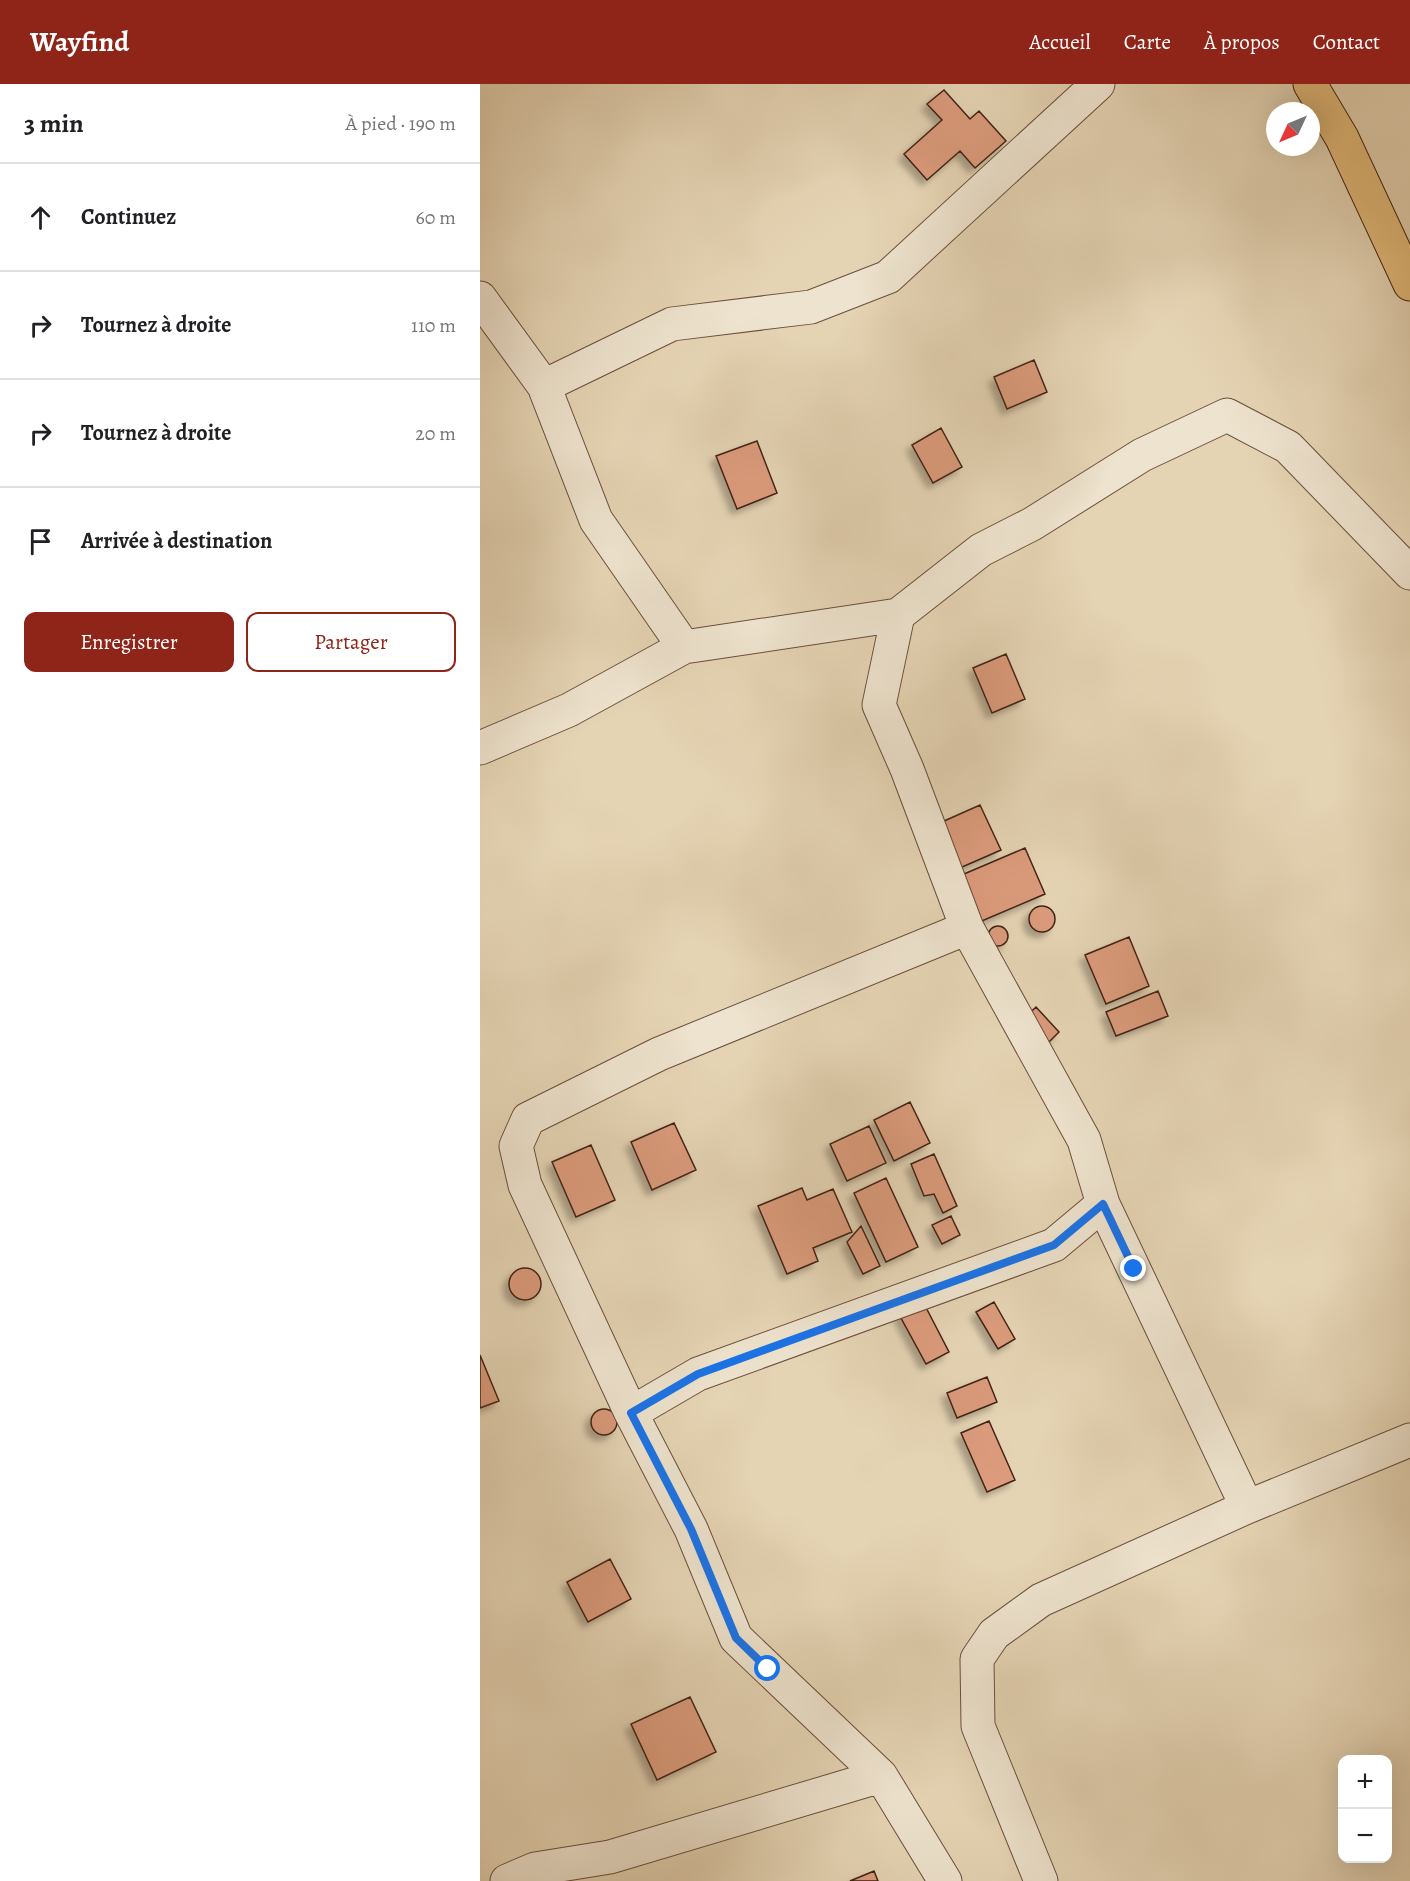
<!DOCTYPE html>
<html lang="fr">
<head>
<meta charset="utf-8">
<style>
	body { margin:0; font-family:Alegreya,serif; background:#f2f2f2; color:#202124 }
	.controls { position:absolute; right:18px; bottom:18px; display:grid; overflow:hidden; border-radius:12px; box-shadow:0 6px 24px #0002 }
	.controls button { width:54px; height:54px; display:grid; place-items:center; padding:0; border:0; border-bottom:2px solid #e0e0e0; background:#fff; color:#202124; font:30px sans-serif }
	.compass { position:absolute; left:786px; top:18px; width:54px; height:54px; border-radius:50%; background:#fff; box-shadow:0 6px 24px #0002; rotate:226deg }
	.stop { position:absolute; width:18px; height:18px; margin:-14px; border:4px solid #1a73e8; border-radius:50%; background:#fff }
	.stop.end { background:#1a73e8; border-color:#fff; box-shadow:0 2px 6px #0008 }
	.list { margin:0; padding:0; list-style:none }
	h2 { display:flex; justify-content:space-between; align-items:center; height:78px; margin:0; padding:0 24px; font-size:26px }
	h2 small { font-size:20px; font-weight:400; color:#757577 }
	.list li { display:grid; grid-template-columns:39px 1fr auto; gap:18px; align-items:center; box-sizing:border-box; height:108px; padding:0 24px; border-top:2px solid #e0e0e0 }
	.list b { display:block; font-size:22px; white-space:nowrap }
	.list em { font-size:20px; font-style:normal; color:#757577 }
	.actions { display:flex; gap:12px; padding:18px 24px }
	.actions a { flex:1; padding:14px 0; border:2px solid #8f2418; border-radius:12px; text-align:center; font-size:21px; color:#8f2418 }
	.actions .main { background:#8f2418; color:#fff }
	.icon { flex:none; width:33px; height:33px; fill:none; stroke:currentColor; stroke-width:2; stroke-linecap:round; stroke-linejoin:round }
	.map { position:relative; flex:none; width:930px; height:1797px; overflow:hidden }
	header { display:flex; align-items:center; gap:36px; box-sizing:border-box; height:84px; padding:0 30px; background:#8f2418; color:#fff }
	header strong { font-size:28px }
	nav { display:flex; gap:33px; margin-inline-start:auto; font-size:21px }
	main { display:flex }
	aside { flex:1; background:#fff }
	.map>svg:first-child { display:block }
</style>
</head>
<body>
<header>
<strong>Wayfind</strong>
<nav><a>Accueil</a><a>Carte</a><a>À propos</a><a>Contact</a></nav>
</header>
<main>
<aside>
<h2>3 min<small>À pied · 190 m</small></h2>
<ul class="list">
<li><svg class="icon" aria-label="ahead" viewBox="0 0 24 24"><path d="M12 20V5M6 11l6-6 6 6"/></svg><div><b>Continuez</b></div><em>60 m</em></li>
<li><svg class="icon" aria-label="right" viewBox="0 0 24 24"><path d="M7 20v-9h11M14 6l5 5-5 5"/></svg><div><b>Tournez à droite</b></div><em>110 m</em></li>
<li><svg class="icon" aria-label="right" viewBox="0 0 24 24"><path d="M7 20v-9h11M14 6l5 5-5 5"/></svg><div><b>Tournez à droite</b></div><em>20 m</em></li>
<li><svg class="icon" aria-label="arrive" viewBox="0 0 24 24"><path d="M6 21V4h12l-3 4 3 4H6"/></svg><div><b>Arrivée à destination</b></div></li>
</ul>
<div class="actions"><a class="main">Enregistrer</a><a>Partager</a></div>
</aside>
<div class="map">
<svg width="930" height="1797" viewBox="0 0 930 1797">
	<defs>
		<filter id="shadow"><feDropShadow dx="-5.5" dy="5.5" stdDeviation="3" flood-color="#0004"/></filter>
	</defs>
	<rect width="100%" height="100%" fill="#e5d4b4"/>
	<filter id="stains"><feTurbulence type="fractalNoise" baseFrequency=".00333" numOctaves="4"/><feColorMatrix values="0 0 0 0 .2 0 0 0 0 .09 0 0 0 0 .02 0 0 0 .5 -.17"/></filter>
	<radialGradient id="worn" r=".72"><stop offset=".6" stop-color="#630" stop-opacity="0"/><stop offset="1" stop-color="#630" stop-opacity=".3"/></radialGradient>
	<path fill="#db9b7b" stroke="#422215" stroke-width="1.5" filter="url(#shadow)" d="M464 6 490 35 499 27 526 57 495 84 480 67 447 96 424 70 462 36 447 20Z
		M554 276 567 308 527 325 514 293Z
		M461 344 482 383 453 399 432 361Z
		M277 357 297 409 257 425 236 372Z
		M526 570 545 615 512 629 493 584Z
		M500 721 521 766 473 787 453 742Z
		M545 764 565 810 497 839 477 793Z
		M549 835a13 13 0 1 1 26 0a13 13 0 1 1-26 0Z
		M508 852a10 10 0 1 1 20 0a10 10 0 1 1-20 0Z
		M649 853 669 902 626 920 605 871Z
		M678 907 688 932 636 952 626 928Z
		M556 923 579 948 563 964 539 939Z
		M430 1018 450 1059 414 1077 394 1036Z
		M194 1039 216 1086 172 1106 151 1058Z
		M389 1042 406 1079 367 1097 350 1060Z
		M111 1061 135 1116 96 1133 72 1078Z
		M454 1070 477 1122 463 1129 454 1110 444 1112 431 1080Z
		M406 1094 438 1163 406 1178 374 1109Z
		M322 1104 327 1116 353 1105 372 1148 333 1164 338 1177 307 1190 278 1122Z
		M471 1132 480 1151 462 1160 452 1141Z
		M381 1142 400 1182 383 1190 367 1158Z
		M29 1200a16 16 0 1 1 32 0a16 16 0 1 1-32 0Z
		M439 1210 469 1268 446 1280 415 1223Z
		M514 1218 535 1255 518 1265 496 1228Z
		M0 1271 19 1317 0 1324Z
		M507 1293 517 1318 477 1334 467 1309Z
		M111 1338a13 13 0 1 1 26 0a13 13 0 1 1-26 0Z
		M509 1337 535 1396 507 1408 481 1349Z
		M130 1475 151 1515 108 1538 87 1498Z
		M210 1613 236 1668 177 1696 151 1640Z
		M394 1787 398 1797H370Z"/>
	<g fill="none" stroke-linecap="round" stroke-linejoin="round">
		<g stroke="#6b4e3d" stroke-width="35">
			<path id="minor" d="M0 214 64 302 116 436 204 563
				M64 302 192 240 331 223 408 193 618 0
				M0 664 89 626 204 563 418 531
				M623 1120 767 1423
				M151 1329 45 1101 36 1062 48 1035 179 970 487 844
				M27 1797 55 1785 130 1773 401 1692
				M465 1797 401 1692 256 1554 211 1445 151 1329 218 1290 574 1161 623 1120 604 1056 487 844 427 685 399 621 418 531 501 466 552 440 662 371 747 331 808 363 930 489
				M561 1797 498 1642 497 1575 514 1550 561 1516 767 1423 930 1356"/>
		</g>
		<g stroke="#422215" stroke-width="35">
			<path id="major" d="M830 0 862 54 930 200"/>
		</g>
		<use href="#minor" stroke="#eee3ce" stroke-width="33"/>
		<use href="#major" stroke="#e2ba7a" stroke-width="33"/>
	</g>
	<g fill="none" stroke-linecap="round" stroke-linejoin="round">
		<path stroke="#1a73e8" stroke-width="8" d="M288 1585 256 1554 211 1445 151 1329 218 1290 574 1161 623 1120 654 1185"/>
	</g>
	<rect width="100%" height="100%" filter="url(#stains)"/>
	<rect width="100%" height="100%" fill="url(#worn)"/>
</svg>
<div class="controls">
<button>+</button>
<button>−</button>
</div>
<svg class="compass" viewBox="-18 -18 36 36"><path d="M0-13l5 13h-10z" fill="#e53935"/><path d="M0 13l5-13h-10z" fill="#757577"/></svg>
<div class="stop" style="left:288px;top:1585px"></div>
<div class="stop end" style="left:654px;top:1185px"></div>
</div>
</main>
</body>
</html>
